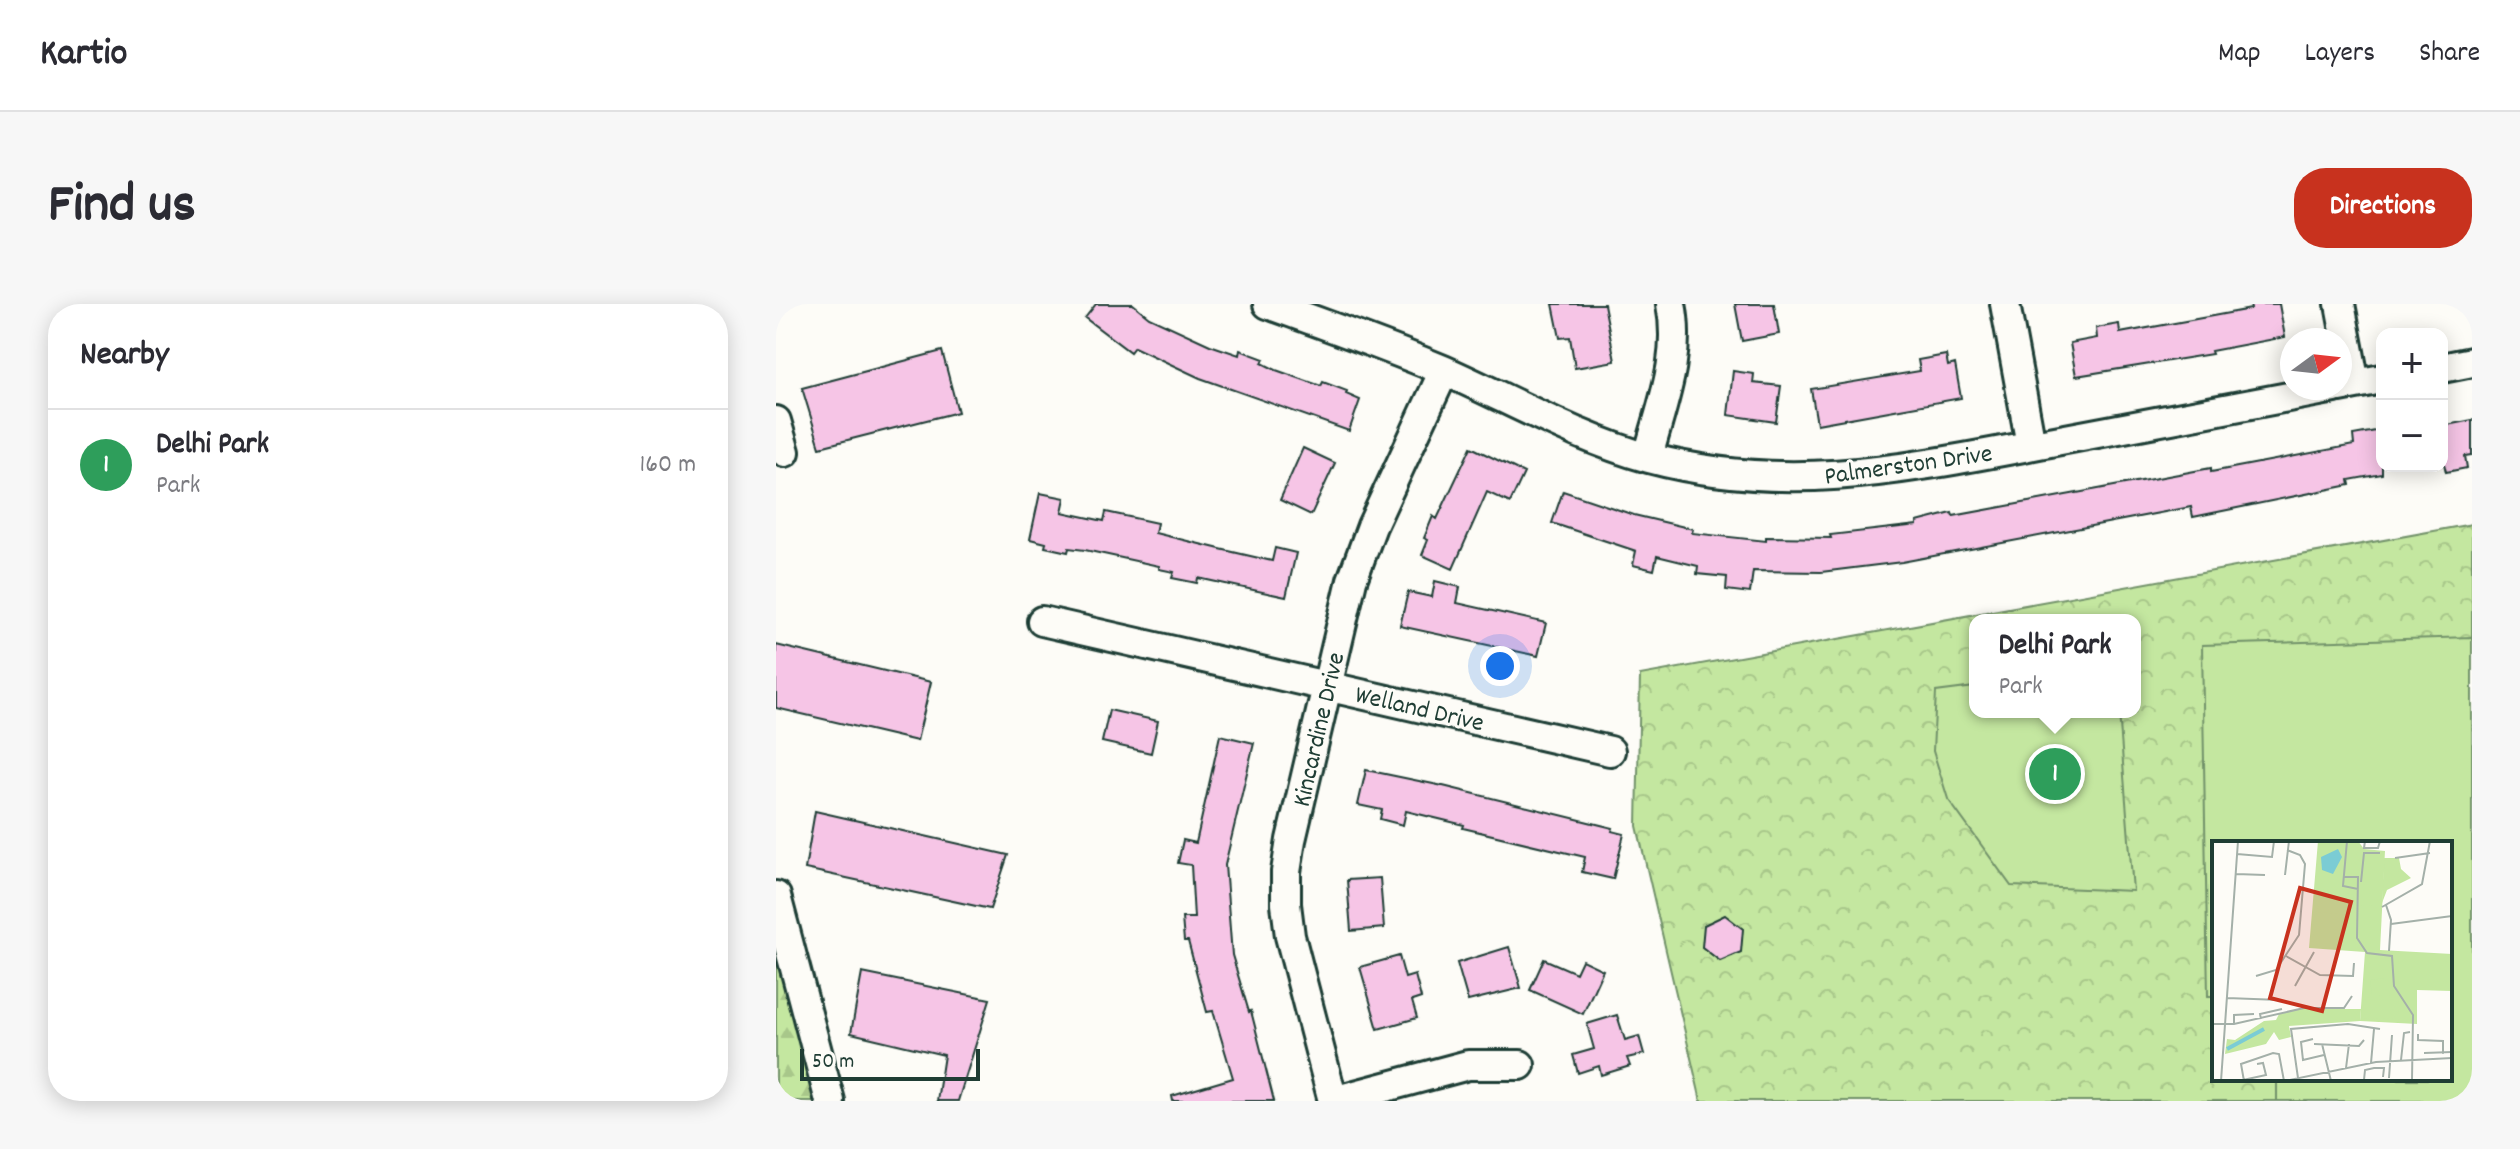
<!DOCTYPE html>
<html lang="en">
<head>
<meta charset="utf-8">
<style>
	body { margin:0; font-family:Dekko,sans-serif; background:#f7f7f7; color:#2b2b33 }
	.controls { position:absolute; right:24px; top:24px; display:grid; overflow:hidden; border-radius:16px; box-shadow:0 4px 20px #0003 }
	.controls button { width:72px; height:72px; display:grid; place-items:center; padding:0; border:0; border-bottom:2px solid #e1e1e2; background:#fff; color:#2b2b33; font:40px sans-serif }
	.compass { position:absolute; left:1504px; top:24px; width:72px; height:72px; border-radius:50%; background:#fff; box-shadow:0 4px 20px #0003; rotate:75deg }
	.scale { position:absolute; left:24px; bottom:20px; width:180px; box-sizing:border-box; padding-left:8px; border:4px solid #1f3d34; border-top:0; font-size:22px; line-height:28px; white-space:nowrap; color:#1f3d34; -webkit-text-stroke:6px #fdfcf7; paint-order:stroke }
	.you { position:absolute; left:724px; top:362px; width:28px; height:28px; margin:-20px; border:6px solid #fff; border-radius:50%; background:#1a73e8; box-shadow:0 0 0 12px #1a73e833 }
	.badge { display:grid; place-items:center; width:52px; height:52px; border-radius:50%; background:#c8321e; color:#fff; font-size:26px; font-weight:700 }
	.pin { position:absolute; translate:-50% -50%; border:4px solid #fff; box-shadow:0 2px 8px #0006 }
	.popup { position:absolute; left:1193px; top:310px; width:172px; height:104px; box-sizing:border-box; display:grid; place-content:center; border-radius:16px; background:#fff; filter:drop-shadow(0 2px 6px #0005); font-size:26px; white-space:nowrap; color:#7c7c81 }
	.popup b { font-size:30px; color:#2b2b33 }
	.popup::after { content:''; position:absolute; left:50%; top:100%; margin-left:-16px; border:16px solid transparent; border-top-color:#fff }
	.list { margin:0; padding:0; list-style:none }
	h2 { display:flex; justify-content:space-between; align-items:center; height:104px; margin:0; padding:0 32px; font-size:34px }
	h2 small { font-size:26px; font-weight:400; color:#7c7c81 }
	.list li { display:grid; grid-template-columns:52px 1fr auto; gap:24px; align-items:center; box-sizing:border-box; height:112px; padding:0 32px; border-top:2px solid #e1e1e2 }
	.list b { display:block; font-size:30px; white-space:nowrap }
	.list p { margin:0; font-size:26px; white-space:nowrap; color:#7c7c81 }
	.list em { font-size:26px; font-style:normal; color:#7c7c81 }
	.map { position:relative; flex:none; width:1696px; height:797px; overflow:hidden; border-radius:32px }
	header { display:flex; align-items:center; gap:48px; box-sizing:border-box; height:112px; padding:0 40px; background:#fff; border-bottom:2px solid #e1e1e2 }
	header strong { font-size:38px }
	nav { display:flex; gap:44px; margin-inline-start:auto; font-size:28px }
	.intro { display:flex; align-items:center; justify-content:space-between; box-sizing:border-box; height:192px; padding:0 48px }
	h1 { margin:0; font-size:56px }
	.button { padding:20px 36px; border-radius:32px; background:#c8321e; color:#fff; font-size:28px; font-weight:700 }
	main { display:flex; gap:48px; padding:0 48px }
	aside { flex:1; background:#fff; border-radius:32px; box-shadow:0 4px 20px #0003 }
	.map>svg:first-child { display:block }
</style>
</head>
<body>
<header>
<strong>Kartio</strong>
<nav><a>Map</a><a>Layers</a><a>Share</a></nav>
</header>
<div class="intro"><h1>Find us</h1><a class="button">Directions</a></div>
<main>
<aside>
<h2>Nearby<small></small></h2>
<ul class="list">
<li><span class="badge" style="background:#2e9e5b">1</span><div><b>Delhi Park</b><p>Park</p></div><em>160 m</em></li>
</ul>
</aside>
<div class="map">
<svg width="1696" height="797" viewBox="0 0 1696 797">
	<defs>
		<pattern id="forest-firs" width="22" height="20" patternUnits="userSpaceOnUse" patternTransform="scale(2)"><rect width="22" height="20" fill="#c4e7a0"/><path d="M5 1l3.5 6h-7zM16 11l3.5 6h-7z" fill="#a8c78a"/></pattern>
		<pattern id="park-crowns" width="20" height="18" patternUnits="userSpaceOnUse" patternTransform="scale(2)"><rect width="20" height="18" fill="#c4e7a0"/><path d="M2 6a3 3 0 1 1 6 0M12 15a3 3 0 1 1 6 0" fill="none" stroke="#a8c78a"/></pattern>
	</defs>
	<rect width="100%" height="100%" fill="#fdfcf7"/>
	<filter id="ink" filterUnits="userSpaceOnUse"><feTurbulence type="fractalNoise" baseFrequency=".0125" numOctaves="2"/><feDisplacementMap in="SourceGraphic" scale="16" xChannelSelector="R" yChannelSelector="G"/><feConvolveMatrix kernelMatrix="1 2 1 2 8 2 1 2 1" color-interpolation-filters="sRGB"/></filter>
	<g filter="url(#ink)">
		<path fill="url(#forest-firs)" stroke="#72926a" stroke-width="2" d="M0 592 54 797H0Z"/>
		<path fill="url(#park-crowns)" stroke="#72926a" stroke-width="2" fill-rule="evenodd" d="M1696 220V797H925L861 522 864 371ZM1199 316H1359V408H1199ZM1438 539H1674V775H1438Z"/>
		<path fill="#c4e7a0" stroke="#72926a" stroke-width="2" d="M1696 333V797H1501V775H1674V539H1438V692H1432L1426 341Z
			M1199 383V408H1343L1357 587 1235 582 1172 495 1157 447 1160 388Z"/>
		<path fill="#f6c5e6" stroke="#1f3d34" stroke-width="2" d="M320 0H357L373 13 434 41 463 51 464 46 488 55 486 59 500 66 545 82 547 78 571 87 570 90 584 96 573 127 424 74 358 43 354 48 309 14Z
			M777 0H828L839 57 799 64 794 33 784 34Z
			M959 0H998L1003 30 966 37Z
			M1474 0H1503L1509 33 1435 47 1436 50 1300 72 1294 39 1321 34 1320 24 1343 20 1344 29 1475 5Z
			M166 47 182 108 44 143 26 84Z
			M1170 51 1172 62 1179 60 1185 94 1041 120 1035 85 1144 67 1142 56Z
			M957 67 978 70 977 79 1005 82 1000 118 952 111Z
			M1696 116V151L1689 152 1691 164 1670 168 1666 151V122Z
			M1600 127 1602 135 1606 134V170L1573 176 1574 181 1417 213 1415 203 1126 258 1045 268 977 267 974 289 950 286 951 273 921 270 922 262 881 252 878 266 857 261 860 247 776 219 787 187 858 211 917 225 916 229 990 237V233L1055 234 1054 231 1141 221V218L1176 209 1177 212 1435 164V168L1578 141 1577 131Z
			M695 143 748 169 734 199 711 188 677 265 646 251 652 236 648 234 657 212 661 215Z
			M527 144 559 159 535 211 504 196Z
			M264 189 289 194 286 208 328 217 330 208 381 219 379 229 444 245 496 257 499 244 520 249 510 293 422 274 421 279 396 274 398 268 383 265V262L309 246 293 244 292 248 269 243 270 239 254 235Z
			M659 277 684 283 681 299 770 319 762 352 624 322 632 288 656 293Z
			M0 341 155 378 141 437 0 404Z
			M333 406 382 417 375 449 326 438Z
			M444 431 478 439 449 561 456 651 473 708 475 707 498 797H397L396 792 457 774 437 707 431 708 412 637H408L406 614H418L415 561 402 559 407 536 420 539Z
			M590 466 667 482 837 524 836 527 848 530 837 575 806 568 809 553 687 524 688 521 630 507 627 521 604 515 606 506 582 501Z
			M39 507 232 551 214 605 29 565Z
			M604 574 608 624 575 627 571 576Z
			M949 611 967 625 965 648 944 657 926 643 928 621Z
			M733 643 745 684 692 697 681 659Z
			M623 652 629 674 639 671 645 694 636 697 641 714 602 725 584 663Z
			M768 655 800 669 806 656 827 666 807 710 754 686Z
			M86 669 214 695 182 797H161L168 751 75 729Z
			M841 711 849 736 863 732 868 750 851 754 854 762 825 771 823 762 802 769 797 751 818 745 811 720Z"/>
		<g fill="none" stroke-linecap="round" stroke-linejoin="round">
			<g stroke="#1f3d34" stroke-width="34">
				<path id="minor" d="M492 0C550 21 610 42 667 66 735 96 801 134 873 154 1015 192 1139 163 1279 137 1373 119 1466 102 1559 84
					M1229 0 1255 141
					M1564 0 1579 80
					M1666 64 1696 58
					M1564 83 1606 75
					M0 117 9 148
					M872 153C885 102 906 54 895 0
					M266 317 834 447
					M0 592 54 797
					M557 797 514 632 510 600V568L515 536 576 276 596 222 668 67
					M557 797 692 761H744"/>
			</g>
			<use href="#minor" stroke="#fdfcf7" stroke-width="28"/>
		</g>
	</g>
	<g text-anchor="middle" stroke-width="6" stroke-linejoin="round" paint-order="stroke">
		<g font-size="26" fill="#1f3d34" stroke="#fdfcf7">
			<text transform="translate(1132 159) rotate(-8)" y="9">Palmerston Drive</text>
			<text transform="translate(644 403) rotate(13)" y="9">Welland Drive</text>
			<text transform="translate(541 425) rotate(-77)" y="9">Kincardine Drive</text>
		</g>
	</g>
	<g transform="translate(1436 537)">
		<rect width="240" height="240" fill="#fdfcf7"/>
		<path d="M172 17H187L189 28 199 37 175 49 170 62ZM88 168H149L148 180 77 185 79 196 67 199 62 191 54 203 13 213 15 198 23 199 52 180 64 179 67 173Z" fill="#c4e7a0"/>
		<path d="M106 0H146L152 8 173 10 168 109 240 113V150L205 149V183L148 180 153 111 97 107Z" fill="#c4e7a0"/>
		<path d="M110 48 142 54 138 74 105 71ZM148 64 161 65V94H147ZM173 137V147L166 154 179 155V164H186V177L151 178V160L160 154 158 139Z" fill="#c4e7a0"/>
		<path d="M126 8 130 16 121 33 110 29 109 16Z" fill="#7bccd4"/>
		<path fill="none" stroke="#7bccd4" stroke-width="4" d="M15 208 52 188"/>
		<path fill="none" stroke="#a4b0a9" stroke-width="2" d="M135 0 131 45 146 48M153 0 152 7H166L168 0M25 13 60 16 62 0M183 17 218 12M24 33 53 34M73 34 77 0M132 36H146L145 97 155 112 180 115 182 145 201 174 200 240M149 41 152 12H168M174 64 179 79 177 110M170 66 210 43 218 0M179 83 240 75M74 115 108 134 141 135 142 122M44 135 64 129 87 94 93 23 88 14 75 9M83 145 102 111M15 157 68 159M49 178 48 173 70 168M0 183H22L92 167H132L140 155M22 183V174L42 173M206 193V199L231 200V213M101 198 89 201 91 219 112 214M102 203 147 205 152 199M110 203 119 240M212 212 240 211M189 219 192 192 198 191M159 222 162 188M134 227 137 203M86 237 79 188 136 183 168 188M177 237 180 194M31 239 54 234 51 222 45 223M148 239H200M152 239 153 229 162 227H172L171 236M9 240 26 0M32 240 29 223 61 212 67 213 72 240M73 240 164 221 240 217"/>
		<path fill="#c8321e" fill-opacity="0.15" stroke="#c8321e" stroke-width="4" d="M88 47 139 61 110 170 58 157Z"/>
		<rect width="240" height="240" fill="none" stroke="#1f3d34" stroke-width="4"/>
	</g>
</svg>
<div class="controls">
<button>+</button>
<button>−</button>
</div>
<svg class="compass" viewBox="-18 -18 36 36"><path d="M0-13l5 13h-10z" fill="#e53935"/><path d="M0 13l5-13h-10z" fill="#7c7c81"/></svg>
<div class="scale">50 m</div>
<div class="you"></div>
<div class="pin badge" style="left:1279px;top:470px;background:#2e9e5b">1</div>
<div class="popup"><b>Delhi Park</b>Park</div>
</div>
</main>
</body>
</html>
